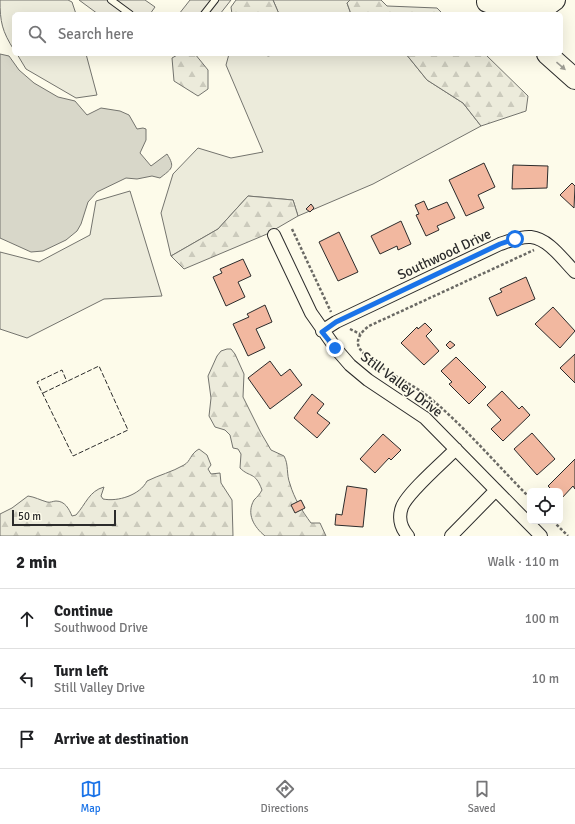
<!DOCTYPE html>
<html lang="en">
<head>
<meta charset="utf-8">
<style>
	body { margin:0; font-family:Signika,sans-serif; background:#f6f6f6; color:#202124 }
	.controls { position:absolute; right:12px; bottom:12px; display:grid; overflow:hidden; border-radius:6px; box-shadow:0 4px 16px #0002 }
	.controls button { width:36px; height:36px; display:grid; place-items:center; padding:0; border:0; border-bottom:1px solid #e0e0e0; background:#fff; color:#202124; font:20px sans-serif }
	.scale { position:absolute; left:12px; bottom:10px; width:104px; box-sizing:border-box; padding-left:4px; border:2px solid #2b2b2b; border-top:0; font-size:11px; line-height:14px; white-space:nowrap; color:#2b2b2b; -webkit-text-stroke:3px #fdfbea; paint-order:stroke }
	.stop { position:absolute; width:12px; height:12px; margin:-9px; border:3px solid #1a73e8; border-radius:50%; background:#fff }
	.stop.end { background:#1a73e8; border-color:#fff; box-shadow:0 1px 4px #0008 }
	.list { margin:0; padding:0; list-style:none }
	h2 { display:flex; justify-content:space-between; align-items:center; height:52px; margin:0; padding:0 16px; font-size:17px }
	h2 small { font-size:13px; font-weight:400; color:#757577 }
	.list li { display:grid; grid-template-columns:26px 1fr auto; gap:12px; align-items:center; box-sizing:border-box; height:60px; padding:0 16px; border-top:1px solid #e0e0e0 }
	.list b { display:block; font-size:15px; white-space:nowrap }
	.list p { margin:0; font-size:13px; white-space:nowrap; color:#757577 }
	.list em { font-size:13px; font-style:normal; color:#757577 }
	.icon { flex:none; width:22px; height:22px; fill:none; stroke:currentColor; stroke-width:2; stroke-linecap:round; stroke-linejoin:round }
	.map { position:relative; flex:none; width:575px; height:536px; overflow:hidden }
	.search { position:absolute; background:#fff; box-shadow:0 4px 16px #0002; left:12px; right:12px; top:12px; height:44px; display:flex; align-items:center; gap:10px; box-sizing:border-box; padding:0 14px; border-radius:6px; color:#757577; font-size:15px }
	.sheet { height:232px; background:#fff }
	nav { display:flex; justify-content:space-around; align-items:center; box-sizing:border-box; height:56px; border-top:1px solid #e0e0e0; background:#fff; font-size:11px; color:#757577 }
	nav a { display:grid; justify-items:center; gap:2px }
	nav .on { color:#1a73e8 }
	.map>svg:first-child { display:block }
</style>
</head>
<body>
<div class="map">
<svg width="575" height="536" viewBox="0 0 575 536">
	<defs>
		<pattern id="forest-firs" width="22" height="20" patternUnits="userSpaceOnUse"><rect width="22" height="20" fill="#ecebdb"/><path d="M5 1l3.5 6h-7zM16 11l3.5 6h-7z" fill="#cbcabc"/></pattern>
	</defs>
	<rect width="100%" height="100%" fill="#fdfbea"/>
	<path fill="#ecebdb" stroke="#74746e" d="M0 0H68L72 2 76 14H14V50C2 31 0 22 0 0Z
		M273 0H350L347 3 351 14H279Z
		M17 54H86L97 95 76 98 26 69Z
		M229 54H264L268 56 277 54H406L427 80 463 103 481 126 373 184 298 216 293 200 248 196 218 229 171 256 161 213 173 174 198 148 231 158 263 152 226 65Z
		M130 191 162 296 104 299 27 338 0 329V252L39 262 90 235 96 201Z"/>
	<path fill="url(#forest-firs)" stroke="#74746e" d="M236 0H273L279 14H232L231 7Z
		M350 0H381L387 6 437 8 443 14H351L347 3Z
		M179 54H195L208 70V89L198 96 174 81 172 58Z
		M406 54H485L528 96 526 111 481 126 463 103 427 80Z
		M248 196 293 200 298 216 267 234 184 269 171 256 218 229Z
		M227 349H231L235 354 244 374 243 397 261 433 271 450 284 456C289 465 286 474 290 484 294 498 302 511 311 523H320L326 536H265C254 527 246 514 254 500 257 497 260 494 262 490 255 471 250 478 240 468L241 454 238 449 233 448 230 435 225 430 215 427 209 416 211 398 208 376 217 356 221 351Z
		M199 449 207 455 211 465 208 469 211 474 220 473 221 483 232 500 233 536H0V514L12 508 28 496C35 497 40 500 47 502 50 503 53 501 56 501 65 501 69 509 72 516L76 515C86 504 89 491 104 487L101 496 103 499C118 502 140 495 147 481 159 475 172 472 184 465 191 461 190 454 199 449Z"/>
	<path fill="#eceadb" stroke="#74746e" d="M79 0H145L155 7 150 14H98Z
		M190 0H231L220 14H179Z"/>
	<path fill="#d8d7c9" stroke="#74746e" d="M0 54 9 56 19 70 34 83 58 97 75 101 87 115 101 108 120 111 129 115 137 129 143 128 146 129V140L140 153 151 166 167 154C176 168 171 169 160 178L152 176 137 179 126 178 97 192 88 202 81 224 77 231 66 240 43 251 31 252 0 238Z"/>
	<path fill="#f2b8a0" stroke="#2b2b2b" d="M484 163 495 187 478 195 484 208 466 216 449 180Z
		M513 165 548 166 547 188 512 189Z
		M572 183 575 186 574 208 560 195Z
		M424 201 428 210 447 202 455 218 437 226 439 230 426 236 416 215 419 214 415 205Z
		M311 204 314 208 310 212 306 209Z
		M401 221 411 244 398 250 397 246 380 254 371 236Z
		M339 232 358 272 338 281 319 242Z
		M243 259 251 276 238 282 245 297 226 306 213 277 222 273 220 269Z
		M526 277 535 299 497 316 489 298 502 292 500 289Z
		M265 305 272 322 256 329 265 348 248 356 233 324 249 317 247 314Z
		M553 307 575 331 560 348 535 324Z
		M425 323 432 330 426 336 439 351 424 365 401 343 417 327 418 329Z
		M450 341 455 345 450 349 446 345Z
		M575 354V383L560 368Z
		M456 357 486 387 469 404 449 384 452 382 441 371Z
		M270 361 281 376 290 369 302 385 270 409 248 378Z
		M502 391 519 409 522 406 530 415 503 441 491 429 501 420 487 405Z
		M312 394 324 404 317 413 330 423 317 438 294 418Z
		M532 433 555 459 537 475 514 449Z
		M383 434 401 450 391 460 389 458 375 473 360 459Z
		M575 459V489L573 486 561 499 560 491H553L548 486Z
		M347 486 367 489 363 527 335 525 336 514 342 515Z
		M301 500 305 508 295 513 291 505Z"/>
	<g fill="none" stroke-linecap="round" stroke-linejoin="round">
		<g stroke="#2b2b2b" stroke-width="8">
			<path id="lane" d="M111 0 130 14
				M204 14 215 0"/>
		</g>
		<g stroke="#2b2b2b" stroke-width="14">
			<path id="street" d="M274 235 311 313 337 350 350 365 368 380 425 418 541 536
				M322 331 336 322 500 244C509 241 521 236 531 237 549 239 563 260 575 272
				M408 536C401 528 398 518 402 507 407 493 444 461 456 449
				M451 536 496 490"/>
		</g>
		<g stroke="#2b2b2b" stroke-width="22">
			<path id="primary" d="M487 2C509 6 536 17 555 0
				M547 54 575 79"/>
		</g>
		<path stroke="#6a6964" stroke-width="2.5" stroke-dasharray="3 2" stroke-linecap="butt" d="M292 229 331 312
			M350 329 360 334
			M530 498C497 465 466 428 430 398 411 382 374 368 360 349 354 340 362 331 369 326L534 250
			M553 521 568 536"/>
		<use href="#lane" stroke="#fdfbea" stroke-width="6"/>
		<use href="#street" stroke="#fdfbea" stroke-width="12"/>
		<use href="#primary" stroke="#fdfbea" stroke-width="20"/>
		<path stroke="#2b2b2b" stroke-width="1" stroke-dasharray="5 2" stroke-linecap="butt" d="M43 393 99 366 128 430 73 456 37 382 62 370 67 382"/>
	</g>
	<defs><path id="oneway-solid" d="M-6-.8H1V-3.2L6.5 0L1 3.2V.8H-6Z"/></defs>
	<use fill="#9e9d94" href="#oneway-solid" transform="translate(561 66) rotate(41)"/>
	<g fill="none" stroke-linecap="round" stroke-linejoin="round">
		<path stroke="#1a73e8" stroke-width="5" d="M335 348 322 332 336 322 500 244 515 239"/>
	</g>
	<g text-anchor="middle" stroke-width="3" stroke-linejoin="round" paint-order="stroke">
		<g font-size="14" fill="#2b2b2b" stroke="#fdfbea">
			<text transform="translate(444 254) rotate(-25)" y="5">Southwood Drive</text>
			<text transform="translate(402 384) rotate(37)" y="5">Still Valley Drive</text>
		</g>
	</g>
</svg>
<div class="controls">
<button><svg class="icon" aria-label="locate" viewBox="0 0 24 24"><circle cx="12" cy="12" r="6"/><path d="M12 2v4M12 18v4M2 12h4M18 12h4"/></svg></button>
</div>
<div class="scale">50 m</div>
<div class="stop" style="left:515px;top:239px"></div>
<div class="stop end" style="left:335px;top:348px"></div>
<div class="search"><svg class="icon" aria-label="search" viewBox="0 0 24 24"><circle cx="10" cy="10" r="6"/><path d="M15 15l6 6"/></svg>Search here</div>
</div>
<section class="sheet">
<h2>2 min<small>Walk · 110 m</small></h2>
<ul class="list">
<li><svg class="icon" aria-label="ahead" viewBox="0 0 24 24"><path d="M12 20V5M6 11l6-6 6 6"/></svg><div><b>Continue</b><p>Southwood Drive</p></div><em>100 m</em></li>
<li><svg class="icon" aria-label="left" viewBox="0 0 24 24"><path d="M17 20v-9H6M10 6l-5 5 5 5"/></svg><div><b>Turn left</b><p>Still Valley Drive</p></div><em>10 m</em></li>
<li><svg class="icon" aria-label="arrive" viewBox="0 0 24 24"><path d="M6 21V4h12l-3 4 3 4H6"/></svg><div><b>Arrive at destination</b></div></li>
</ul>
</section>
<nav>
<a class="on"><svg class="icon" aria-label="map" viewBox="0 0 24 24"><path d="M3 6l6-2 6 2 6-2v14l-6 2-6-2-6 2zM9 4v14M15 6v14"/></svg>Map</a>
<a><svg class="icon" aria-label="directions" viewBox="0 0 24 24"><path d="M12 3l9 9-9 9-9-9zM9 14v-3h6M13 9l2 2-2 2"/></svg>Directions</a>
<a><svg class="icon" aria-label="saved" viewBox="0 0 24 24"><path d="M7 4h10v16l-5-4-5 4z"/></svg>Saved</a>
</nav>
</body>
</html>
